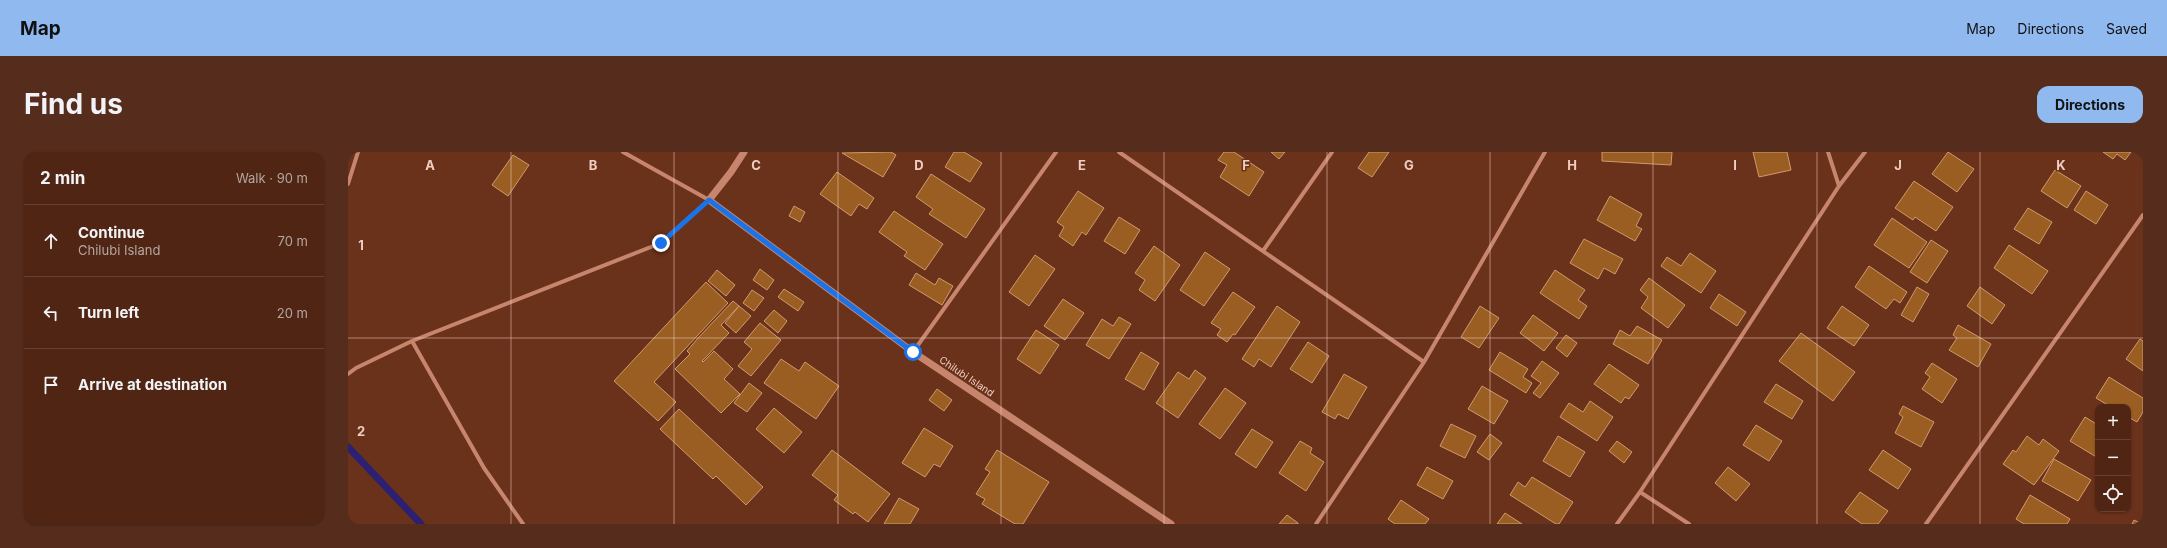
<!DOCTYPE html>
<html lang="en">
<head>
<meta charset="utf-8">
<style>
	body { margin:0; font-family:Inter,sans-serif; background:#562d1d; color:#f1f3f6 }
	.controls { position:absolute; right:12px; bottom:12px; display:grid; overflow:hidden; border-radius:8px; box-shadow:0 1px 3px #0004 }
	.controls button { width:36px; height:36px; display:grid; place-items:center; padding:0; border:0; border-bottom:1px solid #674234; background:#502514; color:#f1f3f6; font:20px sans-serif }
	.stop { position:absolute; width:12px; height:12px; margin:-9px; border:3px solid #1a73e8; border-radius:50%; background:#fff }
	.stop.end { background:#1a73e8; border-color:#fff; box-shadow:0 1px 4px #0008 }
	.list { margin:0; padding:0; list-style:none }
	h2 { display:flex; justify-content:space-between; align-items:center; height:52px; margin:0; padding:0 16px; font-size:17px }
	h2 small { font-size:13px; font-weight:400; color:#b4a5a0 }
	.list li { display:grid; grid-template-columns:26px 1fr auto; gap:12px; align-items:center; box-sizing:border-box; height:72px; padding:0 16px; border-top:1px solid #674234 }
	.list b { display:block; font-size:15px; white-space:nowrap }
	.list p { margin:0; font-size:13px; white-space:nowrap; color:#b4a5a0 }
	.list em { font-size:13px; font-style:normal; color:#b4a5a0 }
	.icon { flex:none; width:22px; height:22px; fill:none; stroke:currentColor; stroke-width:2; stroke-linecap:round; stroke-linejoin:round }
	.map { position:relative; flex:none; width:1795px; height:372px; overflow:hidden; border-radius:12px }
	header { display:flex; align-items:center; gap:24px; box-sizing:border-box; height:56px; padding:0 20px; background:#90b9f0; color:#111 }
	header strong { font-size:19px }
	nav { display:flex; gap:22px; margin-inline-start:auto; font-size:14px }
	.intro { display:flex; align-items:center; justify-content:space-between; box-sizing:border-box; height:96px; padding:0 24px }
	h1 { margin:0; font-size:28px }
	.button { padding:10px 18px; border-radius:12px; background:#90b9f0; color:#111; font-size:14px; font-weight:700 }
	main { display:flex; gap:24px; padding:0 24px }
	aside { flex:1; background:#502514; border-radius:12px; box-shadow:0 1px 3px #0004 }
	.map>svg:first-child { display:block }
</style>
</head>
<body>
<header>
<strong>Map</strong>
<nav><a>Map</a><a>Directions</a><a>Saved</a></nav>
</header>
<div class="intro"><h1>Find us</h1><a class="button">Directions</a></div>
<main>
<aside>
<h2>2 min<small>Walk · 90 m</small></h2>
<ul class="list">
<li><svg class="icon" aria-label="ahead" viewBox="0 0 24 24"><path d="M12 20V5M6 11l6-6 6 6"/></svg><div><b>Continue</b><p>Chilubi Island</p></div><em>70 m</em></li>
<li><svg class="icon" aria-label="left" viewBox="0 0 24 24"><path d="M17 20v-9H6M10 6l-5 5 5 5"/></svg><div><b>Turn left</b></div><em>20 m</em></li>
<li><svg class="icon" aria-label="arrive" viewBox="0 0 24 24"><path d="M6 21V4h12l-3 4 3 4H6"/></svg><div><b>Arrive at destination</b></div></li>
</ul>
</aside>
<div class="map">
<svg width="1795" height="372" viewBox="0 0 1795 372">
	<rect width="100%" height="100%" fill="#6a311b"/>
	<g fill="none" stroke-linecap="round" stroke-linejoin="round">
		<path stroke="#2b2071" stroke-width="7" d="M0 295 73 372"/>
	</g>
	<path fill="#9a5e22" stroke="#cf9a6d" d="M543 0 548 3 535 25 494 1Z
		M606 0H616L634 11 622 30 597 15Z
		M876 0H886L916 20 901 44 872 25 879 13 870 8Z
		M923 0H937L931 7Z
		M1021 0H1041L1024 25 1010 16Z
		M1254 0H1324L1323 13 1254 9Z
		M1405 0H1439L1443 18 1411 25Z
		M1600 0 1626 17 1609 40 1584 22Z
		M1755 0H1783L1777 8 1769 2 1765 7Z
		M165 3 181 13 160 44 144 33Z
		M1707 18 1733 34 1719 56 1693 39Z
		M489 20 526 46 519 57 511 52 503 64 472 42Z
		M583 22 637 57 618 86 581 62 585 57 568 45Z
		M1566 29 1605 55 1588 79 1567 65 1565 68 1547 56Z
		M730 39 756 56 738 83 734 80 725 94 711 84 716 75 709 70Z
		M1738 39 1760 53 1748 72 1726 58Z
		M1262 44 1294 62 1288 74 1294 77 1287 89 1249 68Z
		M446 54 457 60 452 70 441 64Z
		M1680 56 1704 70 1691 92 1666 77Z
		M546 59 595 92 577 118 556 104 559 100 531 80Z
		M771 65 792 78 777 102 756 89Z
		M1544 66 1579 90 1561 116 1526 93Z
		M1236 87 1275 107 1267 122 1256 116 1250 127 1222 111Z
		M1583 88 1600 99 1579 131 1562 120Z
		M1661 93 1700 119 1684 142 1646 116Z
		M806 94 832 113 807 149 791 138 797 128 787 121Z
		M857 100 882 117 856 154 832 138Z
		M1342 101 1368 119 1353 141 1313 114 1319 105 1333 114Z
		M687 103 707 117 681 154 661 140Z
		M1521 114 1559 140 1552 151 1546 147 1538 157 1507 135Z
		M412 117 426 128 419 138 405 128Z
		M369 118 387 133 378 144 360 129Z
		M1207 118 1237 138 1230 148 1239 154 1231 167 1192 141Z
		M568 121 587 133 591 126 605 134 594 153 561 133Z
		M1301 126 1337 153 1320 176 1293 156 1300 145 1292 138Z
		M358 130 380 151 306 230 328 250 310 269 266 229Z
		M1569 135 1581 142 1565 170 1553 163Z
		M1632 135 1657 153 1644 172 1619 154Z
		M436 137 456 150 450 159 430 145Z
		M404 138 416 146 406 159 395 151Z
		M885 140 907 155 887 183 885 182 879 190 869 183 873 177 863 171Z
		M1371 142 1398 160 1389 174 1362 156Z
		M715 147 736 161 717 188 696 174Z
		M385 149 391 154 373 173 381 181 354 209 355 210 366 199 385 217 376 227 392 242 373 261 327 217 342 202 339 199 350 186Z
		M391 154 403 164 388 181 377 171Z
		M929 154 952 170 923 215 911 207 906 215 894 207Z
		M1132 154 1151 166 1131 196 1113 185Z
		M1494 154 1521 173 1506 194 1479 176Z
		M426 158 439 169 430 181 416 169Z
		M1185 163 1210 181 1196 199 1172 181Z
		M771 165 783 172 761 207 738 193 754 167 765 174Z
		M412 171 433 188 403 224 390 214 404 197 396 190Z
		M1610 173 1643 192 1630 215 1601 198 1609 186 1605 183Z
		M1289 174 1314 188 1300 212 1265 192 1272 178 1282 184Z
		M688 178 711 193 692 222 669 207Z
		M1453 181 1507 220 1485 249 1431 209Z
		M1218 183 1229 191 1219 205 1208 196Z
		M1792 187 1795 189V219L1778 207Z
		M960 190 981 204 964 231 942 217Z
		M793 200 811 211 796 238 777 227Z
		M1152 200 1180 217 1175 225 1184 231 1178 241 1141 218Z
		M433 207 451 219 457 210 491 234 468 267 416 231Z
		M1194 209 1211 221 1192 246 1185 241 1193 231 1183 224Z
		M1584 211 1609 227 1594 251 1574 237 1582 225 1577 221Z
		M1261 212 1291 233 1281 247 1277 245 1273 251 1246 232Z
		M847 218 858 226 830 266 808 251 830 220 841 227Z
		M996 222 1019 235 1000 267 990 262 987 267 974 260Z
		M1761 225 1795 246V260L1789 270 1780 265V255H1763L1748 246Z
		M401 231 414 241 399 260 386 251Z
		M1428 232 1455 249 1444 267 1416 250Z
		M1134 234 1160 249 1146 272 1120 257Z
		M877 236 898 251 872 287 851 272Z
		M589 237 604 248 596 259 581 248Z
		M1242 249 1265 265 1249 289 1212 265 1221 251 1235 260Z
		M1555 254 1586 270 1573 295 1547 281 1555 265 1551 262Z
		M426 256 454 280 436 301 408 277Z
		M331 257 415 335 398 353 368 324 365 327 312 277Z
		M1737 265 1750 273V306L1722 289Z
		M1103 272 1128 284 1117 306 1092 294Z
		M1408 273 1434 289 1421 309 1395 293Z
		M576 276 605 294 592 315 586 312 577 325 554 311Z
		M904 277 925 290 908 316 887 302Z
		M1142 282 1154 291 1141 308 1129 300Z
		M1210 284 1237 300 1222 325 1195 309Z
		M1679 284 1691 293 1695 287 1711 299 1686 333 1655 312 1665 298 1668 300Z
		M952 289 964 296 962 301 976 310 958 339 931 321Z
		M1269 289 1284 300 1276 311 1261 299Z
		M484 298 542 342 520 370 507 360 505 362 486 348 490 343 464 323Z
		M649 298 701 330 675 372H667L634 352 637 347 628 342 642 320 637 317Z
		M1535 298 1563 317 1550 337 1521 318Z
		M1706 307 1743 328 1730 349 1694 329Z
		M1079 315 1105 329 1095 347 1069 333Z
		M1380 315 1402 332 1388 349 1367 331Z
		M1184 325 1225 350 1211 372H1208L1162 343 1170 330 1177 335Z
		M1512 340 1540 359 1530 372H1514L1497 360Z
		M1682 343 1722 367 1719 372H1676L1668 367Z
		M551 346 571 357 562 372H536Z
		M1053 348 1081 367 1077 372H1047L1040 367Z
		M1157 361 1174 372H1149Z
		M939 363 950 371V372H931Z
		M1795 366V372H1784L1786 368 1792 371Z"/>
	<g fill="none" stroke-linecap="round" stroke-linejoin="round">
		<path stroke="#c6856c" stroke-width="4" d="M771 0 1076 210
			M1480 0 1491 34
			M0 32 10 0
			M915 99 984 0
			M64 189 136 316 175 372
			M565 200 708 0
			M0 222 8 216 64 189 313 91 361 48 275 0
			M1292 340 1341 372
			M968 372 1076 210 1197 0
			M1269 372 1292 340 1491 34 1517 0
			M1578 372 1795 63"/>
		<path stroke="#c6856c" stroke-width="7" d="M396 0 383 20 361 48 565 200 823 372"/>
	</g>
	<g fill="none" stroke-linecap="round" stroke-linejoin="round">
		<path stroke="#1a73e8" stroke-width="5" d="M313 91 361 48 565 200"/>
	</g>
	<path fill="none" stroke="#f0cdc0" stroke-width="1" stroke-opacity="0.55" d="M163 0V372M326 0V372M490 0V372M653 0V372M816 0V372M979 0V372M1142 0V372M1305 0V372M1469 0V372M1632 0V372M0 186H1795"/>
	<g text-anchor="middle" stroke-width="3" stroke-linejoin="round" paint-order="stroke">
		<g font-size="10" fill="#f0cdc0" stroke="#6a311b">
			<text transform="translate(619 224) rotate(34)" y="4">Chilubi Island</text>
		</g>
	</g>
	<g font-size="13" text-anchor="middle" font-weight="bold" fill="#f0cdc0" stroke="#6a311b" stroke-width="3" stroke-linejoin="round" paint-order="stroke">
		<text x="82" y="18">A</text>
		<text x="245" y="18">B</text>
		<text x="408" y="18">C</text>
		<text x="571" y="18">D</text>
		<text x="734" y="18">E</text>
		<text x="898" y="18">F</text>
		<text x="1061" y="18">G</text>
		<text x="1224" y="18">H</text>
		<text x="1387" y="18">I</text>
		<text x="1550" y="18">J</text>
		<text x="1713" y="18">K</text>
		<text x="13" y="98">1</text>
		<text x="13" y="284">2</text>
	</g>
</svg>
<div class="controls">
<button>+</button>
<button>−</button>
<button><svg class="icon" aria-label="locate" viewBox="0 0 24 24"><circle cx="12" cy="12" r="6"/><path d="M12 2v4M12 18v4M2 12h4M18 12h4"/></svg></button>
</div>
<div class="stop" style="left:565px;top:200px"></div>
<div class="stop end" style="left:313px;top:91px"></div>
</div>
</main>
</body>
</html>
